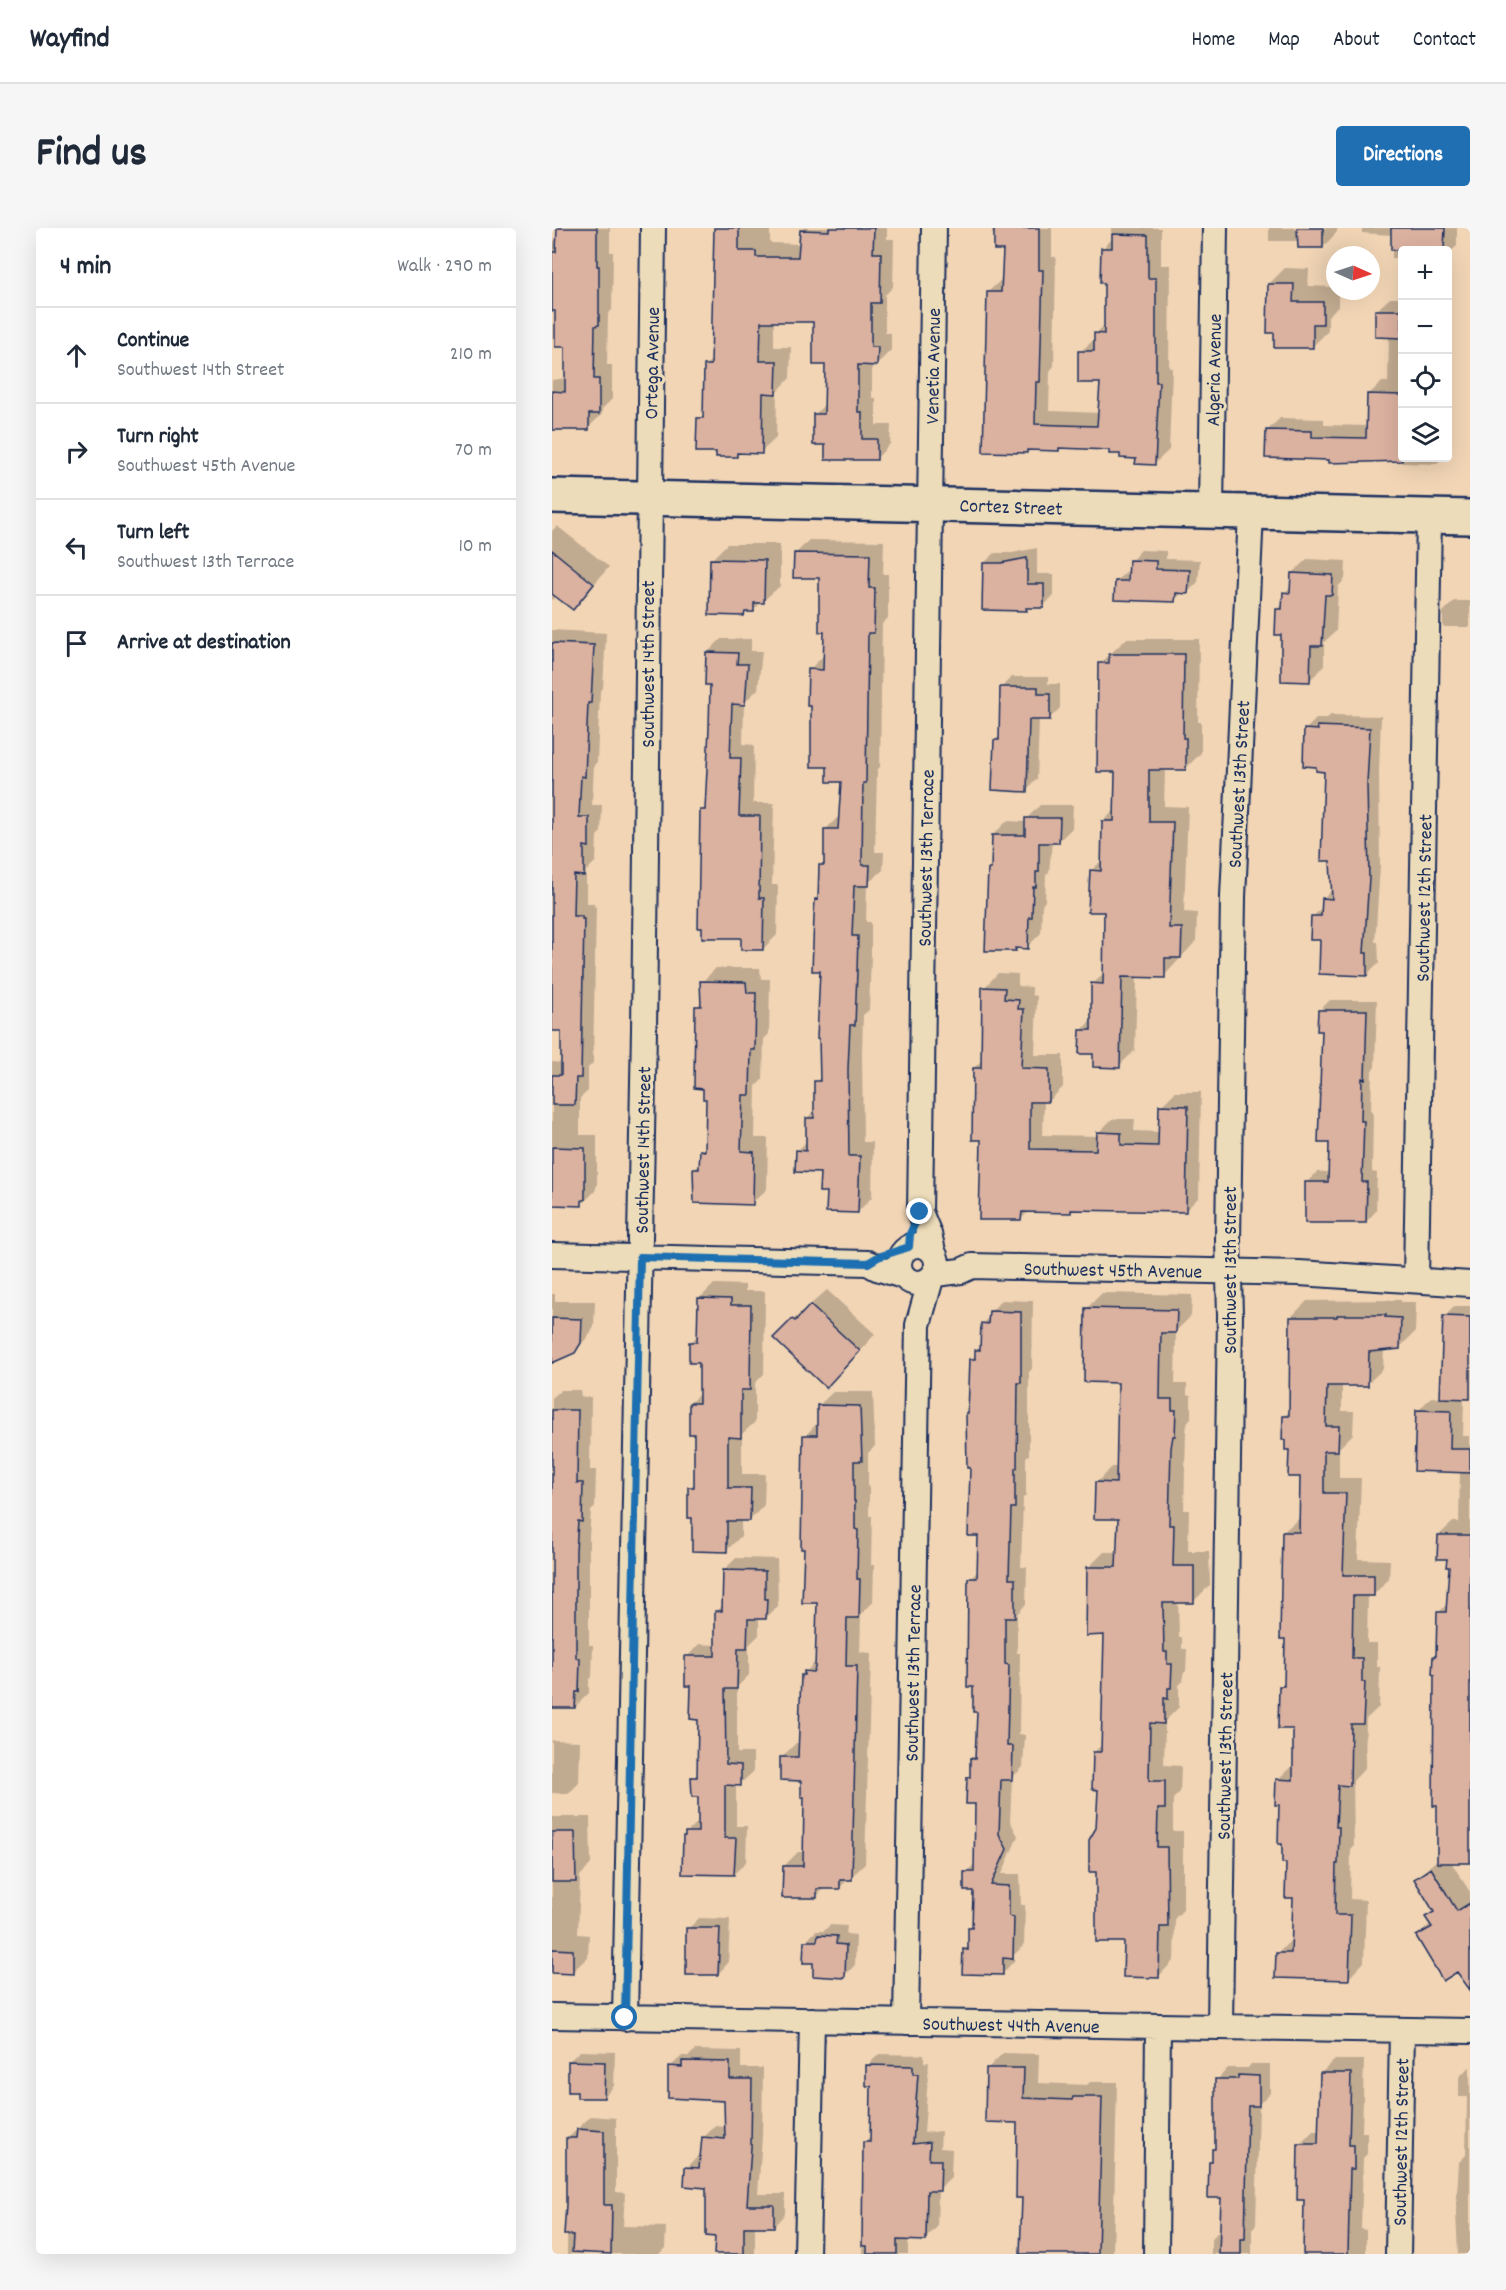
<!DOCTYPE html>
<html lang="en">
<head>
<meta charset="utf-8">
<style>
	body { margin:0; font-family:Dekko,sans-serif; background:#f6f6f7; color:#1f2937 }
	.controls { position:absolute; right:18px; top:18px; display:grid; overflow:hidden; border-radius:6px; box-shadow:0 6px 24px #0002 }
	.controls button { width:54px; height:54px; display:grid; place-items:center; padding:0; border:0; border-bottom:2px solid #e0e1e3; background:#fff; color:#1f2937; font:30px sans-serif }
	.compass { position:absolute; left:774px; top:18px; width:54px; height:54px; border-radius:50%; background:#fff; box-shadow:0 6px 24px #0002; rotate:93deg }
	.stop { position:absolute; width:18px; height:18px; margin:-14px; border:4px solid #1f6fb2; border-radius:50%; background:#fff }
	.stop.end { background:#1f6fb2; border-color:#fff; box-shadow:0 2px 6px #0008 }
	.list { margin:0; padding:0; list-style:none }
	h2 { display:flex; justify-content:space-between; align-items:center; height:78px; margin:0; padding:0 24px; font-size:26px }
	h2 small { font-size:20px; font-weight:400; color:#747a83 }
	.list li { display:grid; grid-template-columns:39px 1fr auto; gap:18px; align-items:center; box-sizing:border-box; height:96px; padding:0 24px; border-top:2px solid #e0e1e3 }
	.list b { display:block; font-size:22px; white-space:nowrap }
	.list p { margin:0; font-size:20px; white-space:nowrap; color:#747a83 }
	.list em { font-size:20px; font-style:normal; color:#747a83 }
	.icon { flex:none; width:33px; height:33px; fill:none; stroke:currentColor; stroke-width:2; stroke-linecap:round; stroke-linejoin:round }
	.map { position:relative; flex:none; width:918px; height:2026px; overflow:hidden; border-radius:6px }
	header { display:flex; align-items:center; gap:36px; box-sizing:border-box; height:84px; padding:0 30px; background:#fff; border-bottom:2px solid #e0e1e3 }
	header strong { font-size:28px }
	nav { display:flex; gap:33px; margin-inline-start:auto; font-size:21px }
	.intro { display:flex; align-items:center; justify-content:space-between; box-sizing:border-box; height:144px; padding:0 36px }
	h1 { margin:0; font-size:42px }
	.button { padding:15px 27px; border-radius:6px; background:#1f6fb2; color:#fff; font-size:21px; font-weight:700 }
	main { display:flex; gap:36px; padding:0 36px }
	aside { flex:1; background:#fff; border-radius:6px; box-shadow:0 6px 24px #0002 }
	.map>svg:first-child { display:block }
</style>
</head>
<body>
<header>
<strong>Wayfind</strong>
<nav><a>Home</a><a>Map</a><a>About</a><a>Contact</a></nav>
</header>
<div class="intro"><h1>Find us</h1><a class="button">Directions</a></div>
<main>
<aside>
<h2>4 min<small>Walk · 290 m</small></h2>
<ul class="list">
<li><svg class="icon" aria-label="ahead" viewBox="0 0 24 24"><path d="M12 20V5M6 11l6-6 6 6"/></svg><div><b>Continue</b><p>Southwest 14th Street</p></div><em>210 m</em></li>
<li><svg class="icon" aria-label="right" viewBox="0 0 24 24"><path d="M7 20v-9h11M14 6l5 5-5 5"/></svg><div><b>Turn right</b><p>Southwest 45th Avenue</p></div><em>70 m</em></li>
<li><svg class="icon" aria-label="left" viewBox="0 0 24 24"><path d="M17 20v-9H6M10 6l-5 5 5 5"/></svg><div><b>Turn left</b><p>Southwest 13th Terrace</p></div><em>10 m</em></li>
<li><svg class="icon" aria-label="arrive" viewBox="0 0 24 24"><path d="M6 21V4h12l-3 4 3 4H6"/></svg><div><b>Arrive at destination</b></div></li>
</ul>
</aside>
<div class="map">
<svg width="918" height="2026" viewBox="0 0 918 2026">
	<rect width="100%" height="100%" fill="#f1d5b5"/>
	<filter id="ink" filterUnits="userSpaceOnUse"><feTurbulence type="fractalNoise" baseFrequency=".0167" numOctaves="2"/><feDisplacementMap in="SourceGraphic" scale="12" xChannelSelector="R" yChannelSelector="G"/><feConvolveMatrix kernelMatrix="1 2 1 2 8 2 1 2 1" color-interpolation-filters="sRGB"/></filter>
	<g filter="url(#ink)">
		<path fill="#0003" d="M6 0H58V24H61L60 82 56 86 55 137H60V171L50 181V186L36 200H0V152L15 150 14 117 4 81H0V14L6 10Z
			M164 0H218V15L249 16V3L252 0H335V11H342L341 59 333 67V105H339V122L325 136H320V170H324V197H339L338 216 324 231 275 216 263 186 274 175V135L263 93H222V119H239L238 150 225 164 224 210 209 224H189L185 228 166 223 147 191 153 185 154 137 161 130Z
			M440 0H500V29H504L502 138 498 143 497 183 548 185 549 154 528 124 544 110V106L553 96 554 54 550 21 560 11V0H609V37H618L617 140H620L617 222 603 235 559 220 509 219 506 222 477 221 474 224 436 64 450 51 452 20 444 6H440Z
			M717 0H785V4L771 19 747 13H717Z
			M810 0H905V18L898 24 896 104V22H850V230H891L884 236 850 235V232L779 233V231L715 203 728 190 772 191V197L816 198 817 166 830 154H836L837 108 825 82 838 70H849L850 30H840V7L810 5Z
			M733 40 757 41 756 58 783 59V63H786V79L776 88V103L760 119 723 103 717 56Z
			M896 172H898L896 225Z
			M5 298 57 339 21 380 5 368 0 372V303Z
			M257 312 332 313 331 346H336V390L330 396 328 539 325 542 323 624H332L331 642 315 656 314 694H319V728L317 782 311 787 310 825 311 914H321L320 969 306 984 276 963 269 944 245 923 255 913V890L263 882 264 854 269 848V741L265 672 268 669 269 638 273 633V602L288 587 290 553 277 538 261 477 257 442 271 428 273 403 269 349 243 326Z
			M175 316H228V358L201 382H196L192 386 159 332Z
			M485 320V346H502V368L491 378H477L474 381 432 335 443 325H460Z
			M589 322 614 323V331L648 332 646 354 636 364H631L623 372 564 353 575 343H578L579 333Z
			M755 331 794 333 793 351 786 359 784 403 772 414V438L757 453 731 406 726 381 732 375V365L740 358V345Z
			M902 373H918V399H891V384Z
			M0 402 54 405 51 460 48 463 45 534 42 537 40 577H50L49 604 45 608 44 633 34 643V675L42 676V678L44 679 41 835 36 840V863L28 870V907H45V957L43 963 30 976 0 975V834L10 835 11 802H0Z
			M169 411H199V423H210L206 461 192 475 191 516 202 517 201 575H222L220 657H226L225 707 211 721 191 709 150 583 155 577 159 456 155 425Z
			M574 411H647L646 494H649V525L633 541H613L612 578 636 579 632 684 645 685 644 713 612 748H585L583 822 567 838 543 825 529 803 540 791 541 756 553 744 554 683 539 643 551 631V593L564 581 565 543 548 436Z
			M460 449H496V456H508V480L497 491H487L485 551 474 562 443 512 449 507V460Z
			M779 487 829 488 827 543 828 638 823 714H826L827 735 815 747 770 711 761 689 771 678V671L781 661 773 542 753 502 765 490H775Z
			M488 577H521L520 600 507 613H500L497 644 494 647 493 673 490 677 489 705 475 719H466L463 722 437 641 441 638V607L455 593 474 594V591Z
			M164 740H208L209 751H218L217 806 212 811 211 851 204 858 203 910H216L215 961 200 975 143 941 149 935V923L155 917 156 870 145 779 150 773V754Z
			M446 745 466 746V758L480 759V767L485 768 483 827H511V859L497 873H492L491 907 546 908V905L560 891H583L582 903 608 904 609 878 623 864H649L647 969 633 983 522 980 519 983H477L469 991 430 910 422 840 430 832 432 760Z
			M778 772H825L823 839 820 842 819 883H821L820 944 825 945 824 983 814 994 755 954 765 944H778V913L772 801 767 783Z
			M162 1056 193 1057V1063H213L212 1146 203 1155V1194L190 1206V1246H213L212 1277 198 1292H189V1308L175 1322 142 1288 138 1260 143 1254V1204L138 1175 148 1165 149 1133 138 1115 147 1106V1071Z
			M275 1062 323 1106 290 1143 241 1092Z
			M550 1065 640 1067 639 1088 624 1103 623 1156H635V1167H639V1190L636 1193 634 1203 632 1282H637L636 1323H657L658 1357 642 1373H626L627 1409H630V1421H635L634 1443 631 1446V1453L627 1457V1479L613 1493 612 1537 629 1538 628 1564 621 1571V1603H631V1682L623 1690 622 1732 607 1748 573 1713 546 1600 548 1560 542 1524 551 1516 553 1406 536 1340 552 1324H566L568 1290 544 1255 560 1239H566L568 1154 534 1081Z
			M0 1066H3V1073H43L42 1099 36 1109 22 1123 0 1130Z
			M450 1072 481 1073 480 1141 477 1144V1227L474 1229V1267L471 1270 469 1339H475L474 1376 465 1386V1425H468L467 1506 473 1507 471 1539 460 1550 458 1593 466 1608 450 1646H468L469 1677H473L472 1717 462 1727V1733L450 1746 412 1722 417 1717 418 1701 422 1697V1662L414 1645 424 1634 425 1575 416 1549 419 1546 420 1531 424 1527 427 1483 423 1457 418 1351 427 1342 428 1307 416 1185 418 1183 420 1131 430 1117V1096L438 1088V1084Z
			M849 1072V1074H864L863 1104 847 1120 832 1121 831 1141 815 1156H790V1183H802L801 1206 787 1220V1250H809L806 1331 838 1332 837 1351 821 1367H816L815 1415H825V1439H828L827 1479 814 1491 813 1540 801 1553 802 1618 799 1621 798 1671 814 1672 812 1734 797 1750 726 1725 741 1710 743 1669 735 1634 725 1552 742 1536 743 1500 728 1459 733 1454 735 1409 731 1304 749 1289 750 1248 738 1220 732 1188 739 1182V1089L755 1073Z
			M903 1078H918V1172H912L911 1208H918V1634H899L918 1664V1739L866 1708 879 1695 875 1689 882 1682 863 1651 886 1631 887 1577 882 1428 885 1425 887 1384 896 1375 898 1337 887 1307 901 1294H907L908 1243 866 1183 879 1169 890 1170 892 1089Z
			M9 1162H28L29 1169H39L38 1242H44L43 1279 39 1283 37 1309V1417H41L40 1449 37 1452V1465L23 1479 0 1478V1170Z
			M281 1164H321L323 1218 316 1225V1259L317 1260V1288H320L319 1337H322L321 1374 309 1387 308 1424 319 1425 313 1636 287 1660H273L264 1669 232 1638 246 1624H253V1567L251 1552 230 1529 244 1515H248L251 1447 263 1434 267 1374 253 1208 266 1194V1178Z
			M184 1330 225 1331 226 1378 214 1390H207V1407L197 1417V1447L185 1459V1525H201V1544L188 1556H184V1598H195L194 1634 182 1646 135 1604 148 1592V1568L141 1550 147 1544V1490L135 1429 147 1416 164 1417 165 1383 171 1377 172 1342Z
			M0 1512 28 1513 27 1555 16 1566 0 1565Z
			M0 1589H38L39 1636 28 1648 26 1706 37 1707 36 1729 20 1744H0Z
			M147 1690 178 1691 176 1735 166 1746 136 1701Z
			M278 1697 295 1698 294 1706 304 1707 303 1737 292 1748 263 1733 253 1714 264 1703H272Z
			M143 1822 189 1823V1840H211L210 1908 206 1966H233V1986L222 1998H203V2026H164V2007L156 1959 135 1940 146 1928H150L151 1910 163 1898 174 1899V1872L118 1839 130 1828H137Z
			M28 1823 63 1824 62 1858 52 1869 17 1833Z
			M451 1825 487 1826 486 1855 535 1857 538 1854H565L561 2026H469L472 1969 467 1893 436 1840Z
			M327 1826 372 1827V1835L377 1834 372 1905 389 1903 388 1920 400 1921 399 1950 386 1962 385 1999 373 2011H356V2026H311L312 1915 319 1907 320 1856 315 1838Z
			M783 1832H812L810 1904H815V1926L811 1930 809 2001 814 2002V2026H752L753 1971 748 1916 761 1903H768L769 1845Z
			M699 1836H718V1865L707 1876 704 1997 700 2001V2026H659V2011L670 2000V1969L659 1935 661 1932V1921L664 1918 665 1852 676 1840H696Z
			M918 1839V2026H906L904 1984 907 1934 914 1927 915 1869H907V1849Z
			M39 1888 64 1890V1964L73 1965 71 1998 114 1999 113 2020 107 2026H15L16 1910Z"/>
		<path fill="#dbb1a0" stroke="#1b2f5e" stroke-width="1.5" d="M5 0H45V38H47V97L43 98 42 151H47V186H37V202H0V163L13 164V119H3V83H0V24H4Z
			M162 0H187V23H204V29H246L248 2 277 3V0H322L321 25H329L328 75H319V119H326L325 138 306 137V184H310V211H325V232H273V217H261V186H272L273 137H261V94H209L208 133H225L224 166 211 165 210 226 185 225V229H164V224H144L145 190H151L152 137H159Z
			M442 0H487V42H491L488 154H484L483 196 508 197 545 198 548 155H526V123H542V105L552 106V55H548L549 20H560V6L596 7V50H604V154H607L603 237 583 236 584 231 568 230V226H557V222L507 220V223L475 222V225L431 224 435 64H449L451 22H442Z
			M745 0H771V20H746Z
			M839 0H893L892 22H839Z
			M716 56H742L741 74H771V96H761V120H722V105H715Z
			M823 82H850V110L823 109Z
			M815 166 850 167V233L777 235V232L713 230 714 202 760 203V209L814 210Z
			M0 322 42 356 21 382 0 366Z
			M242 325 318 326 317 360H323L322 405H316L314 555H311L310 637H318L317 658H302L300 708H306L305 743 303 797H298L296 841 297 928H308L306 985 274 984 275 964H267L268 945 243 944 244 922 254 923V890H262V853H268L267 811 265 810 268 743H260L262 688 263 671 266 672 267 637H272V601H286L289 554H275V539H259V478H255L256 441 271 442 272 404H267V350H241Z
			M475 330V356H492V380H474L475 383 430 382 431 335H449Z
			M158 331 213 332 212 375H202V384H193L192 388 157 387Z
			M577 332 604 333V341L638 342 636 366 624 365 623 374 562 372 563 353H576Z
			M739 345 781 347 780 367H773L770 418H759L758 454 729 453V407H723L724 381H730L731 364 738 365Z
			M0 415 42 417 39 475H36L33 549 29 548 27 589H37V619L32 618V648L22 647 21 688H30V691H32L29 850H24L23 877H0V847H9V803H0Z
			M154 424 186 425 185 436H196L193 477 180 476 178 530H189L187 588H208L207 670H212L211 722H189V710H150V700H146L148 582H153L157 500 158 457H153Z
			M557 426H632L631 510H634V542H597V594H621L617 700H630L629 730H613V750L570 749 568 840 541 839V826H527L528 802H539V755L551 756 552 684H536L538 642 549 643 550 593H562L563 544H545L546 435H557Z
			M448 459H486V466H498V492H477L475 564 440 562 442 512H447Z
			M765 498 818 500 815 556 817 650 812 725H815V748L767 746 768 712H758L759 688H769L770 670 780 671 778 633H769L772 544 764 543V539L751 538 752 501 766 502Z
			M473 590H508L507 615H487V644H484V659H481L480 689H477L476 721 463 720 464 723H433L436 641H439L440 607H473Z
			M148 753 194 754 195 765H204L203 822H199L198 867H191L189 923 202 924 201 977 142 975 141 941H147L148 922 153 923 154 871H151V861L142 860 143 778H149Z
			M430 759 453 760 452 771 467 772 466 781H472L469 840 497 841V874H478V921L544 922 545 904 569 905V917L606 918 607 877 636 878 634 984 519 982V985L470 984 469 992H427L429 912H420L421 840H429Z
			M766 782H815L813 851 810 850 809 893H812L810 954H815L814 995H753V954H776L777 915H766L770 803H765Z
			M0 919 33 920V972H30V978L0 977Z
			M146 1070 179 1071V1077H199L198 1162H189V1210L176 1209V1260H199L198 1293H175V1324L140 1323V1290H136V1259H142V1206H137V1175H147V1135H137V1114H145Z
			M258 1077 308 1123 274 1160 221 1110 240 1091 243 1093Z
			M533 1080 625 1082 624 1105H609L608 1171H620V1182H624L623 1208H621L619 1220 617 1297H622L621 1338H642V1375H611L612 1424H615V1436H620L619 1460H616V1471L612 1470V1496L598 1495 597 1553H613V1581H606L605 1619H615L616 1699H608L607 1750 571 1749 572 1714H544V1644H537V1612L544 1600 546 1562 540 1561 541 1524H549L552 1407 534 1408 535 1339H564L566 1291H542L543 1254 564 1255 566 1155 532 1154Z
			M437 1083 469 1084V1155H466L465 1240H463V1280H459L457 1351H463V1390H453V1436L457 1437 455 1518H461L460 1552H449L447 1606 455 1621 439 1657 457 1658V1688L462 1689 461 1731 451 1730V1747L410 1746 411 1721 416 1722V1700H420L421 1663H412V1644H422L423 1576H414L415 1549H418V1530L423 1531 425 1484H421V1459H415L416 1350H425L426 1308H416L418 1240H415L414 1185H416L418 1131H423V1122H428L429 1095 436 1096Z
			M785 1087H834L833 1089 849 1090 848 1121 817 1124 816 1158H775L774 1198H787L786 1223H772V1265H794L791 1347H822V1368H801L800 1430H810V1454H813L811 1496H799L798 1558 786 1557 784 1599H787L786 1636H784L783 1687H799L797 1752 723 1750 724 1725H739L741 1670H733L734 1635H730V1616H726L727 1577H723L724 1551 741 1552V1501H726L727 1458H732L733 1411H728L730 1304H747L748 1249H736L737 1222H733V1212H730L731 1188H737L738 1089H785Z
			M891 1088 918 1089V1171L888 1170Z
			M0 1090 30 1091 29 1115 23 1125 0 1135Z
			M265 1177 308 1178 310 1233H302V1273H303V1301L306 1302 305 1351H308L307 1390H295L294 1438H305L300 1652H288V1661H265V1670H230L231 1638H251L252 1569H249V1553L228 1552V1529H246L249 1447H252V1443L261 1444 263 1440 265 1375H250L252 1321H249L251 1207H265Z
			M0 1182H26L25 1255H31L30 1294 26 1293 24 1323V1430L28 1431 27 1464H24L23 1480H0Z
			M864 1182 899 1183 898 1221H918V1245L862 1243Z
			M886 1307H918V1635H885V1578H881L882 1447 880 1446 881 1428H884L885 1384H894L897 1339H894L895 1331H885Z
			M171 1342 213 1343V1371H215L214 1391H196L195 1421H186L185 1461H173L174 1536 189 1537V1558L173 1557V1610H184L182 1647 130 1646 131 1608H133V1604H146V1569H140L139 1549H145L146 1492 138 1491 139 1458H133V1428H163V1383H170Z
			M0 1604H23L24 1654H0Z
			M879 1640 905 1683 918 1675V1762L905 1744 891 1753 864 1708 880 1699 873 1689 882 1684 862 1651Z
			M134 1700H168L166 1747H134Z
			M266 1707 285 1708 284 1716 294 1717 293 1750 261 1748V1735H251L252 1713H265Z
			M0 1721 21 1722V1746L0 1745Z
			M16 1833 53 1834 52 1870H25V1864H16Z
			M130 1833 178 1834V1851H200L199 1920 195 1977H222V1999H192V2026H162L163 2009 154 2008V1960L132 1958 133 1939 147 1940 150 1909 173 1911 172 1873 116 1870V1838L130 1839Z
			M314 1837 361 1838V1846H366L361 1916 378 1914 377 1932H389L388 1963H375L374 2013 345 2012V2026H315V2018H310L311 1914H318L319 1858H314Z
			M434 1840H472L471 1870 520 1872 521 1869H550L546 2026H468L470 1970H464L465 1895 433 1894Z
			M768 1845H799L797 1917H802V1941H798L796 2026H751L752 1972H745L746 1916H766Z
			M686 1847 707 1848V1878H696L693 2011H689V2026H667L669 1970H656L657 1934H660V1921H663V1851H686Z
			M25 1901 52 1903V1977H60L59 2026 20 2024 21 2007H12L14 1976V1910H24Z"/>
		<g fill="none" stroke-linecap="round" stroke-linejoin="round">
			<g stroke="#1b2f5e" stroke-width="28">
				<path id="street" d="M659 283 663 0
					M347 1036a19 19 0 1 1 38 0a19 19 0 1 1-38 0Z
					M381 1023 377 1006 368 984 382 0
					M0 1027 316 1035 325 1040 351 1048
					M383 1046 409 1043 420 1038 747 1045 918 1056
					M864 1052 877 288
					M0 1788 918 1803
					M73 1790 92 802 101 0
					M354 1794 366 1097 379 1051
					M668 1799 678 1087 676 1012 681 669 699 285
					M255 2026 260 1792
					M604 2026 606 1798
					M846 2026 850 1802"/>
			</g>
			<g stroke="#1b2f5e" stroke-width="38">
				<path id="secondary" d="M0 268 918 289"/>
			</g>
			<use href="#street" stroke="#eddcb9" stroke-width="24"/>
			<use href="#secondary" stroke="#eddcb9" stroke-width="33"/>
		</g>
	</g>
	<g fill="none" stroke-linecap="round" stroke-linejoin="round" filter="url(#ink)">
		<path stroke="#1f6fb2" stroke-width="8" d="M73 1790 88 1029 316 1035 326 1029 357 1019 358 1006 368 984"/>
	</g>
	<g text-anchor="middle" stroke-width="6" stroke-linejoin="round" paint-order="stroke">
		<g font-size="20" fill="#1b2f5e" stroke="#eddcb9">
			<text transform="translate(99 135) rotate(-89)" y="7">Ortega Avenue</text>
			<text transform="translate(380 138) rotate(-89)" y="7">Venetia Avenue</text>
			<text transform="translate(661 142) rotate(-89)" y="7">Algeria Avenue</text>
			<text transform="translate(459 278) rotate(2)" y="7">Cortez Street</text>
			<text transform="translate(95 436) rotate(-90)" y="7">Southwest 14th Street</text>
			<text transform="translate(686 556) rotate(-87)" y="7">Southwest 13th Street</text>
			<text transform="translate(373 630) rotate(-89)" y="7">Southwest 13th Terrace</text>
			<text transform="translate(871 670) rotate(-89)" y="7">Southwest 12th Street</text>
			<text transform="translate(90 922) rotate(-89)" y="7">Southwest 14th Street</text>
			<text transform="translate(561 1041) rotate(1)" y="7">Southwest 45th Avenue</text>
			<text transform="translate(677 1042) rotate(-90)" y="7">Southwest 13th Street</text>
			<text transform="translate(360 1445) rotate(-89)" y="7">Southwest 13th Terrace</text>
			<text transform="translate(672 1528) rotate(-89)" y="7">Southwest 13th Street</text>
			<text transform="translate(459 1796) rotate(1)" y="7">Southwest 44th Avenue</text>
			<text transform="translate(848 1914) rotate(-89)" y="7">Southwest 12th Street</text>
		</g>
	</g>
</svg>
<div class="controls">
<button>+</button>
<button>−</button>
<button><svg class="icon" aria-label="locate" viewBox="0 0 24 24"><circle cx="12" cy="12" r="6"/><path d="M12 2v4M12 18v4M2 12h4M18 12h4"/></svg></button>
<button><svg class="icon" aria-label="layers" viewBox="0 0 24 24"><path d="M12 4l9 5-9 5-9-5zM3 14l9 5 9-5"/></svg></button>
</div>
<svg class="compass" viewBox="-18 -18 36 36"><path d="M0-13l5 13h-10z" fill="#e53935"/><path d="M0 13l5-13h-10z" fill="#747a83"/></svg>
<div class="stop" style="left:73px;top:1790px"></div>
<div class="stop end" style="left:368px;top:984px"></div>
</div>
</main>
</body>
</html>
